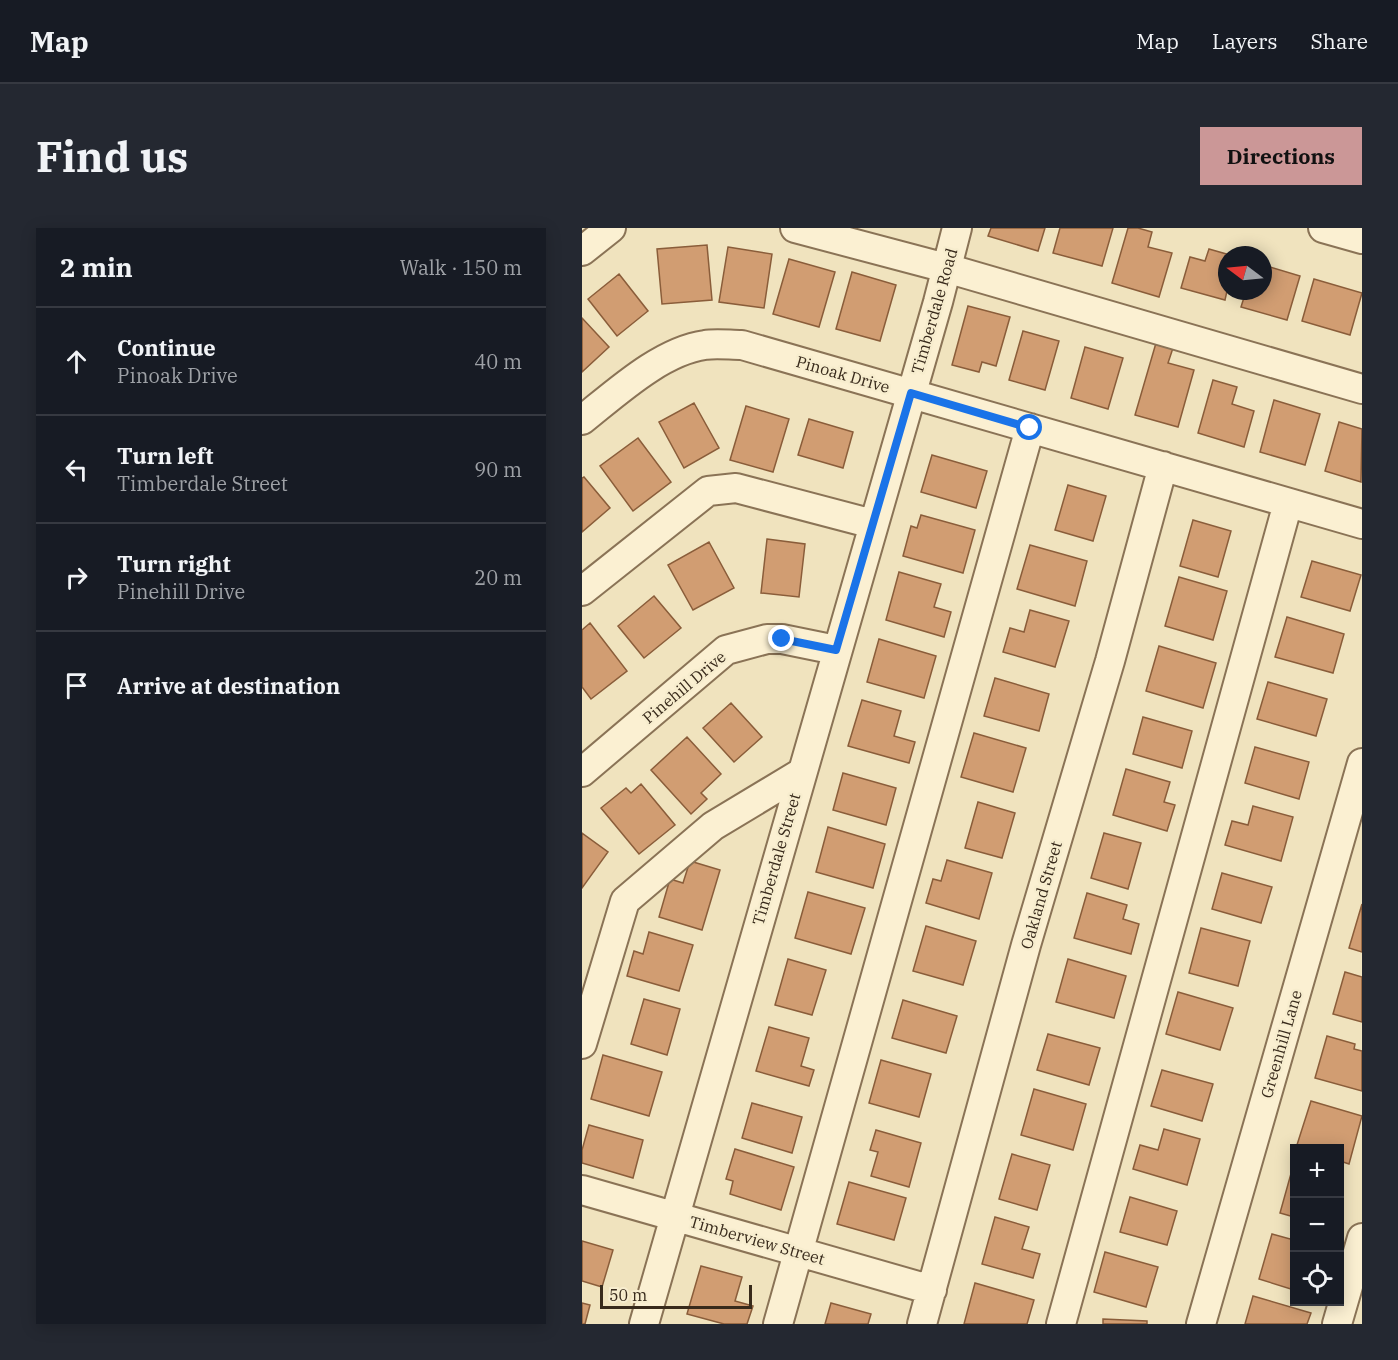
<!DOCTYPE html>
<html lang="en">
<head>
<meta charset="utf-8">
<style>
	body { margin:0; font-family:"IBM Plex Serif",serif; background:#242831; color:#f1f3f6 }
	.controls { position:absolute; right:18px; bottom:18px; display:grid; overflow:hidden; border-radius:0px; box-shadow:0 3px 15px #0003 }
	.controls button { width:54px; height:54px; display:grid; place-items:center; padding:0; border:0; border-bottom:2px solid #363941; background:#171b24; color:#f1f3f6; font:30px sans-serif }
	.compass { position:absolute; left:636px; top:18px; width:54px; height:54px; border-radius:50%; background:#171b24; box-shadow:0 3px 15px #0003; rotate:286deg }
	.scale { position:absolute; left:18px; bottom:15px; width:152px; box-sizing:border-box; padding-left:6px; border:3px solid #382a1b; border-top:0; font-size:16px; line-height:21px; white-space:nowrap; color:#382a1b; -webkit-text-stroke:4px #f7edce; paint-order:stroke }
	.stop { position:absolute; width:18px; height:18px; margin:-14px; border:4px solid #1a73e8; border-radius:50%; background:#fff }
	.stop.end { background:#1a73e8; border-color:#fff; box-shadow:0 2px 6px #0008 }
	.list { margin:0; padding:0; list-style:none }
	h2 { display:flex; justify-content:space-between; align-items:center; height:78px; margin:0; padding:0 24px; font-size:26px }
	h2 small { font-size:20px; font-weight:400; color:#9ea1a6 }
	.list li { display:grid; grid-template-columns:39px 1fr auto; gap:18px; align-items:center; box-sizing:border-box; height:108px; padding:0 24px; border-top:2px solid #363941 }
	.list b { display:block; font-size:22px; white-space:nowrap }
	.list p { margin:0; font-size:20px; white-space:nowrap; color:#9ea1a6 }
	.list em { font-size:20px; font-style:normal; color:#9ea1a6 }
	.icon { flex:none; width:33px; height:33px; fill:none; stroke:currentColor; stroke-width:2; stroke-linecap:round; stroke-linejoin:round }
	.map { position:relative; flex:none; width:780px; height:1096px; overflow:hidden; border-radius:0px }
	header { display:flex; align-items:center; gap:36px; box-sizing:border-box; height:84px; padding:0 30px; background:#171b24; border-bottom:2px solid #363941 }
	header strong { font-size:28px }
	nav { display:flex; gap:33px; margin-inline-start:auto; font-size:21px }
	.intro { display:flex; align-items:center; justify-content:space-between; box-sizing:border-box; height:144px; padding:0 36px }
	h1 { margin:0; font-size:42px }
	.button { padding:15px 27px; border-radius:0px; background:#cb9797; color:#111; font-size:21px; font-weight:700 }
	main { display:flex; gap:36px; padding:0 36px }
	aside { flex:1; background:#171b24; border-radius:0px; box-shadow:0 3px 15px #0003 }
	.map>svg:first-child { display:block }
</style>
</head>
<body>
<header>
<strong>Map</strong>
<nav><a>Map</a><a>Layers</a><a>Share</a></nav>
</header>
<div class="intro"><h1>Find us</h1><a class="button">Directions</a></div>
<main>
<aside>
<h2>2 min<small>Walk · 150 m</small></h2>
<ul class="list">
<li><svg class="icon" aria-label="ahead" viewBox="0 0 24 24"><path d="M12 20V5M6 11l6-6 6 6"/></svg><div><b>Continue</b><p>Pinoak Drive</p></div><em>40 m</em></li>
<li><svg class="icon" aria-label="left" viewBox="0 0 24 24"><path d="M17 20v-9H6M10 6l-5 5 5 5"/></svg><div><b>Turn left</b><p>Timberdale Street</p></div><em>90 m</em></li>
<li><svg class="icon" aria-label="right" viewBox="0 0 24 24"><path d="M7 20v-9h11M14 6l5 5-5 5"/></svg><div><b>Turn right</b><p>Pinehill Drive</p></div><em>20 m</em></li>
<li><svg class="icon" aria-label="arrive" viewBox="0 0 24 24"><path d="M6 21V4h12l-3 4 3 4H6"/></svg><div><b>Arrive at destination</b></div></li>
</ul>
</aside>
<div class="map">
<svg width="780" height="1096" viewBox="0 0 780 1096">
	<rect width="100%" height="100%" fill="#f0e3be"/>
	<path fill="#d19d72" stroke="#8a5d3a" stroke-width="1.5" d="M409 0H463L456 23 406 8Z
		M478 0H531L520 38 471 25Z
		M546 0H556L570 4 566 19 590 25 577 69 530 55Z
		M125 17 130 72 80 76 75 21Z
		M146 19 190 26 182 80 137 74Z
		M627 21 648 27H645V63L643 72 599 60 608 29 623 33Z
		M207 31 253 44 237 99 191 86Z
		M681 37 718 48 705 92 659 79 664 63H681Z
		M270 44 314 57 298 113 254 101Z
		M37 46 66 83 35 108 6 71Z
		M732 51 780 65 768 107 720 93Z
		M386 78 428 89 414 138 400 134 397 144 370 137Z
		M0 90 27 119 0 144Z
		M441 103 477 113 463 162 427 152Z
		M574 115 591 120 586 135 612 142 596 199 553 187Z
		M503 119 541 130 526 181 489 170Z
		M631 152 655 159 650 176 672 183 662 219 616 205Z
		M692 172 738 186 723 237 678 224Z
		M112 175 137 220 102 240 77 194Z
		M164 178 207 191 191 244 148 232Z
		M227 191 271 204 261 240 216 227Z
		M757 194 780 201 779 254 743 243Z
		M56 210 89 254 51 283 18 238Z
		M350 227 405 243 394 280 339 264Z
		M2 249 28 280 0 304V250Z
		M486 257 524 268 511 313 473 302Z
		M339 287 393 302 381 345 321 328 329 298 335 300Z
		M611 292 649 303 636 349 598 338Z
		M185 311 223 316 217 369 179 365Z
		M127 314 152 360 111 382 86 337Z
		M448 317 505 333 493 378 435 361Z
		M730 333 779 347 768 383 719 369Z
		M317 344 359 356 352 379 369 384 362 409 304 392Z
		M597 349 645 363 631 412 583 398Z
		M72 368 99 400 62 430 36 398Z
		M448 382 487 393 473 439 421 424 428 400 442 404Z
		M705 389 762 406 751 445 693 429Z
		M8 395 45 443 9 471 0 459V402Z
		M297 411 354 428 342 470 285 454Z
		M577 418 634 435 621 480 564 463Z
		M413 450 467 466 457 503 402 488Z
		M686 454 745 471 734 508 675 491Z
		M280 472 319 483 312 508 333 514 327 535 266 518Z
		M149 475 180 509 152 534 121 500Z
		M561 489 610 503 600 540 551 526Z
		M392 505 444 520 431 564 379 549Z
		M105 509 139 546 119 565 125 571 109 586 69 542Z
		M673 519 727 534 717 571 663 555Z
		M544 541 588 554 582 574 593 577 585 603 531 587Z
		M261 545 314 560 304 597 251 582Z
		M59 556 93 597 57 626 19 580 44 560 49 565Z
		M396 574 433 585 420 630 383 620Z
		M671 578 711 589 699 633 643 617 650 593 666 597Z
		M246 599 303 616 291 660 234 644Z
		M0 605 26 624 0 660Z
		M522 605 559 615 546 661 509 650Z
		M365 632 410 645 397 691 344 675 351 651 359 653Z
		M108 633 138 642 120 702 77 689 88 651 101 655Z
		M640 645 690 659 679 695 630 681Z
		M226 664 283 680 269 726 213 710Z
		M505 665 545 677 541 691 557 696 549 726 492 710Z
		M780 676V724L767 720Z
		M344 698 394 713 381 757 331 743Z
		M619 700 668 713 656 758 607 745Z
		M67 704 111 717 97 763 45 748 52 723 61 726Z
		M206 731 244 742 230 787 193 777Z
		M486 731 544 748 532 790 474 774Z
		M763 744 780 749V794L751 786Z
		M596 764 651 780 638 822 584 806Z
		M62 771 98 781 85 827 49 816Z
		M321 772 375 788 364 825 310 810Z
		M187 799 227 810 219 838 232 842 227 858 174 843Z
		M466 806 518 820 507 857 455 842Z
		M745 808 773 816 772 821 780 823V863L733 850Z
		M21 827 80 844 67 888 9 871Z
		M299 832 349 846 337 889 287 875Z
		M580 842 631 856 620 893 569 878Z
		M452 861 504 876 491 922 439 907Z
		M729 873 780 888 767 936 758 933V920H714Z
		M170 875 220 889 210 925 160 910Z
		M7 897 61 912 51 950 0 935V922Z
		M582 901 618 911 605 957 551 941 558 917 576 922Z
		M294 902 339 915 327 959 289 948 296 924 288 922Z
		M153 921 212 939 199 982 148 966 151 953 144 951Z
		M430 926 468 937 455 982 417 971Z
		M710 942H712V989L698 985Z
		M267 954 324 970 312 1012 255 996Z
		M548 969 595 983 585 1017 538 1004Z
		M413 989 447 999 440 1021 458 1026 451 1050 400 1036Z
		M690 1006 712 1012V1062L677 1051Z
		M0 1013 31 1022 20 1059 0 1053Z
		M523 1024 576 1039 564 1079 512 1064Z
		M119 1038 160 1049 153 1073 171 1078 165 1096H142L105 1086Z
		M393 1055 452 1072 445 1096H382Z
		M671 1068 729 1085 725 1096H663Z
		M0 1075 8 1077 3 1096H0Z
		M249 1075 289 1086 286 1096H243Z
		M521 1091 565 1093V1096H521Z"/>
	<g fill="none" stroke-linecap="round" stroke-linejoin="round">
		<g stroke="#8a7356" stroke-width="32">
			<path id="minor" d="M213 0 364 40 780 161
				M741 0 780 11
				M0 23 29 0
				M0 192C34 165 79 123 123 117 134 115 148 117 160 117L780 296
				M0 363 126 263 154 260 291 296
				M0 544 144 422 185 411H200L254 422
				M0 816 43 673 131 598 219 545
				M0 962 350 1062
				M62 1096 356 74 375 0
				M196 1096 448 200
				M340 1096 444 717 528 433 581 238
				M479 1096 706 275
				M619 1096 780 535
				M755 1096 780 1010"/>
		</g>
		<use href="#minor" stroke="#fbf0d2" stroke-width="28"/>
	</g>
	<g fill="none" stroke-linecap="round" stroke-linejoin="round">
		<path stroke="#1a73e8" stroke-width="8" d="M200 411 254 422 329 165 448 200"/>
	</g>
	<g text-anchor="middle" stroke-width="5" stroke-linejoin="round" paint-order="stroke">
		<g font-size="16" fill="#382a1b" stroke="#f7edce">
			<text transform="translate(352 83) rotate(-74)" y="6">Timberdale Road</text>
			<text transform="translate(261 146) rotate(16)" y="6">Pinoak Drive</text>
			<text transform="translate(102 459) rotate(-40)" y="6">Pinehill Drive</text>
			<text transform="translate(194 631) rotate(-74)" y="6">Timberdale Street</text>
			<text transform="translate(459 667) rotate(-74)" y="6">Oakland Street</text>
			<text transform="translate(699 816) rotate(-74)" y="6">Greenhill Lane</text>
			<text transform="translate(175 1012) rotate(16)" y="6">Timberview Street</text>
		</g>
	</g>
</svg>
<div class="controls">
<button>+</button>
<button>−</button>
<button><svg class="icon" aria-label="locate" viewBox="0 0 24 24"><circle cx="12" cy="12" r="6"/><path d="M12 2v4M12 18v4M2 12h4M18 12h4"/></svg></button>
</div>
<svg class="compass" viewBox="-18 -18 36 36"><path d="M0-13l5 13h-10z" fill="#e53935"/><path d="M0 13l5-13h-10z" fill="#9ea1a6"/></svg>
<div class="scale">50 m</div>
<div class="stop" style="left:448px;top:200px"></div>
<div class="stop end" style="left:200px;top:411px"></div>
</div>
</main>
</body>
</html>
